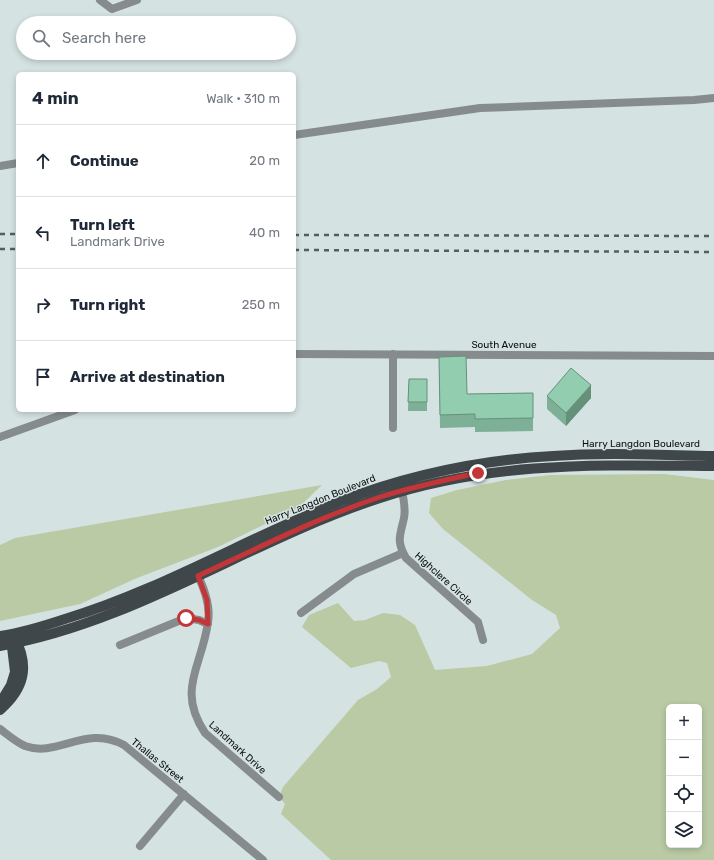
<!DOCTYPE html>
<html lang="en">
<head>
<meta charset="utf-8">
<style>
	body { margin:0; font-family:Rubik,sans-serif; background:#f2f2f3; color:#1f2937 }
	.controls { position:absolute; right:12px; bottom:12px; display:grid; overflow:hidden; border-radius:6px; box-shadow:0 2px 6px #0003 }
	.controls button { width:36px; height:36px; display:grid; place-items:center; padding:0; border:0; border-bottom:1px solid #e0e1e3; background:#fff; color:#1f2937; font:20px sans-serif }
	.stop { position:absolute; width:12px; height:12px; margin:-9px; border:3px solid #c43538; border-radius:50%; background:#fff }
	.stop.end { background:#c43538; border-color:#fff; box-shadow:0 1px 4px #0008 }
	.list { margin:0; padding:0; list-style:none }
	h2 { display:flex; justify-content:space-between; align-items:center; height:52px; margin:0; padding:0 16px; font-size:17px }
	h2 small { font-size:13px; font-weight:400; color:#747a83 }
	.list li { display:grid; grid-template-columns:26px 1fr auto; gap:12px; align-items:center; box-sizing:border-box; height:72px; padding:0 16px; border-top:1px solid #e0e1e3 }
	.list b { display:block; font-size:15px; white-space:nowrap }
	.list p { margin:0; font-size:13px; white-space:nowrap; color:#747a83 }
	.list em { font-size:13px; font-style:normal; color:#747a83 }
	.icon { flex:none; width:22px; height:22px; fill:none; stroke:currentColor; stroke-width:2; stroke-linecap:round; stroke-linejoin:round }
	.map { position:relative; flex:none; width:714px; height:860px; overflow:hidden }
	.search { position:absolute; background:#fff; box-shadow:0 2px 6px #0003; left:16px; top:16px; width:280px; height:44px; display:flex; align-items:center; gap:10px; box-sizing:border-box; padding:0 14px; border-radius:22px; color:#747a83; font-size:15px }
	.panel { position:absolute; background:#fff; box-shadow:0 2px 6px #0003; left:16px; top:72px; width:280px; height:340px; border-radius:6px }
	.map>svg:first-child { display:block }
</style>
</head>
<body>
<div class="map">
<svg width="714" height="860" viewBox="0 0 714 860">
	<rect width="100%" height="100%" fill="#d5e2e2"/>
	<path fill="#b9caa5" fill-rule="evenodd" d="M664 474 714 480V860H331L281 814 285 804 279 797 283 787 358 700 377 689 391 677 387 663 379 661 351 668 302 627 309 615 338 603 354 621 365 620 383 613 400 615 415 625 435 670 487 666 532 654 560 628 556 615 532 600 443 529 429 513 431 498 457 490 506 480 550 475ZM669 707H699V845H669Z
		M322 485 298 508 218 547 137 578 80 604 0 621V545L15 538Z"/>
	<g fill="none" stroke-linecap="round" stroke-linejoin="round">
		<path stroke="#868b8d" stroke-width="8" d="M100 0 112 9 137 0
			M294 135 480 108 694 100 714 98
			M0 166 18 163
			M294 354 714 356
			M393 428V354
			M0 437 75 410
			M401 486C403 495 406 509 404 518 400 536 396 541 406 558L478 622 483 640
			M196 571C203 586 211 605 208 622 202 667 176 689 205 733L279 797
			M301 613 354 574 403 553
			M120 645 186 618 199 620 208 624
			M0 729C8 735 16 742 25 746 58 758 86 724 124 745L263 860
			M140 846 184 794"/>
		<path stroke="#40474b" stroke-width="10" d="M0 636C22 633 44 626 65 619 161 590 247 538 341 501 409 475 480 460 553 456 606 452 660 455 714 456
			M0 646C136 622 250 540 380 498 493 461 597 465 714 466
			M0 703 11 685 15 672 11 639
			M0 710C24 689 30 667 15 638"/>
		<path stroke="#565d5d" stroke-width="2.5" stroke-dasharray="5 5" stroke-linecap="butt" d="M0 234H18
			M294 235 714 236
			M0 249H18
			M294 250 714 252"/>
	</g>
	<path fill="#7db096" d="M439 357 467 394 533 393V431L475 432V427L440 428Z
		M409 379H427V411H408Z
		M547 396 591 398 566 426 547 409Z"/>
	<path fill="#66907a" d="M591 385V398L566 426V413Z"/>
	<path fill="#91cdae" stroke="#66907a" d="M466 356 467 394 533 393V418L475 419V414L440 415 439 357Z
		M571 368 591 385 566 413 547 396Z
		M409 379H427V402H408Z"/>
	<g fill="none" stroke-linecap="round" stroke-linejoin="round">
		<path stroke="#c43538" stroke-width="5" d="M186 618 199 620 208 624 207 600 198 576C258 548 317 518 380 497 412 487 445 480 478 473"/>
	</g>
	<g text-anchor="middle" stroke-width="3" stroke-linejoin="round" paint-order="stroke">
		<g font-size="10" fill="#0b0f0f" stroke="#d5e2e2">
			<text x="504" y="348">South Avenue</text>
			<text x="641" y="447">Harry Langdon Boulevard</text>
			<text transform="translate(320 499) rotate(-22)" y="4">Harry Langdon Boulevard</text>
			<text transform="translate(444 578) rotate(42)" y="4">Highclere Circle</text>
			<text transform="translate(238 747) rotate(42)" y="4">Landmark Drive</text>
			<text transform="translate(158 760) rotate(39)" y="4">Thallas Street</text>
		</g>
	</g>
</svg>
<div class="controls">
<button>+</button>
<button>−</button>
<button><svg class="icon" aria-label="locate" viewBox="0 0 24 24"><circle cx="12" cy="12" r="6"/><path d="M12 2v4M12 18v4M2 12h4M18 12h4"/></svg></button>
<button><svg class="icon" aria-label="layers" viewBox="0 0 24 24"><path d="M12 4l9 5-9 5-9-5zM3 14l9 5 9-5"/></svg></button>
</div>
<div class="stop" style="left:186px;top:618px"></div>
<div class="stop end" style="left:478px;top:473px"></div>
<div class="search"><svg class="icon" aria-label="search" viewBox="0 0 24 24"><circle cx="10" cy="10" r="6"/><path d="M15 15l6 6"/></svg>Search here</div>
<section class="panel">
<h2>4 min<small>Walk · 310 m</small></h2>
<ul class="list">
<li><svg class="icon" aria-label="ahead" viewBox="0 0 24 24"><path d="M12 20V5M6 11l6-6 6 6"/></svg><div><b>Continue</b></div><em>20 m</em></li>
<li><svg class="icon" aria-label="left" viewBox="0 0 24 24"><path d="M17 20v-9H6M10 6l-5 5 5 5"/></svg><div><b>Turn left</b><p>Landmark Drive</p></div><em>40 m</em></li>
<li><svg class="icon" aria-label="right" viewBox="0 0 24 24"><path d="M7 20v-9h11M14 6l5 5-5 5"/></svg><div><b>Turn right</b></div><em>250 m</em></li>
<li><svg class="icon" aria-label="arrive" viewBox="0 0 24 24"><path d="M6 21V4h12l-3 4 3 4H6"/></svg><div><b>Arrive at destination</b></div></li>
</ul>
</section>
</div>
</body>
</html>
